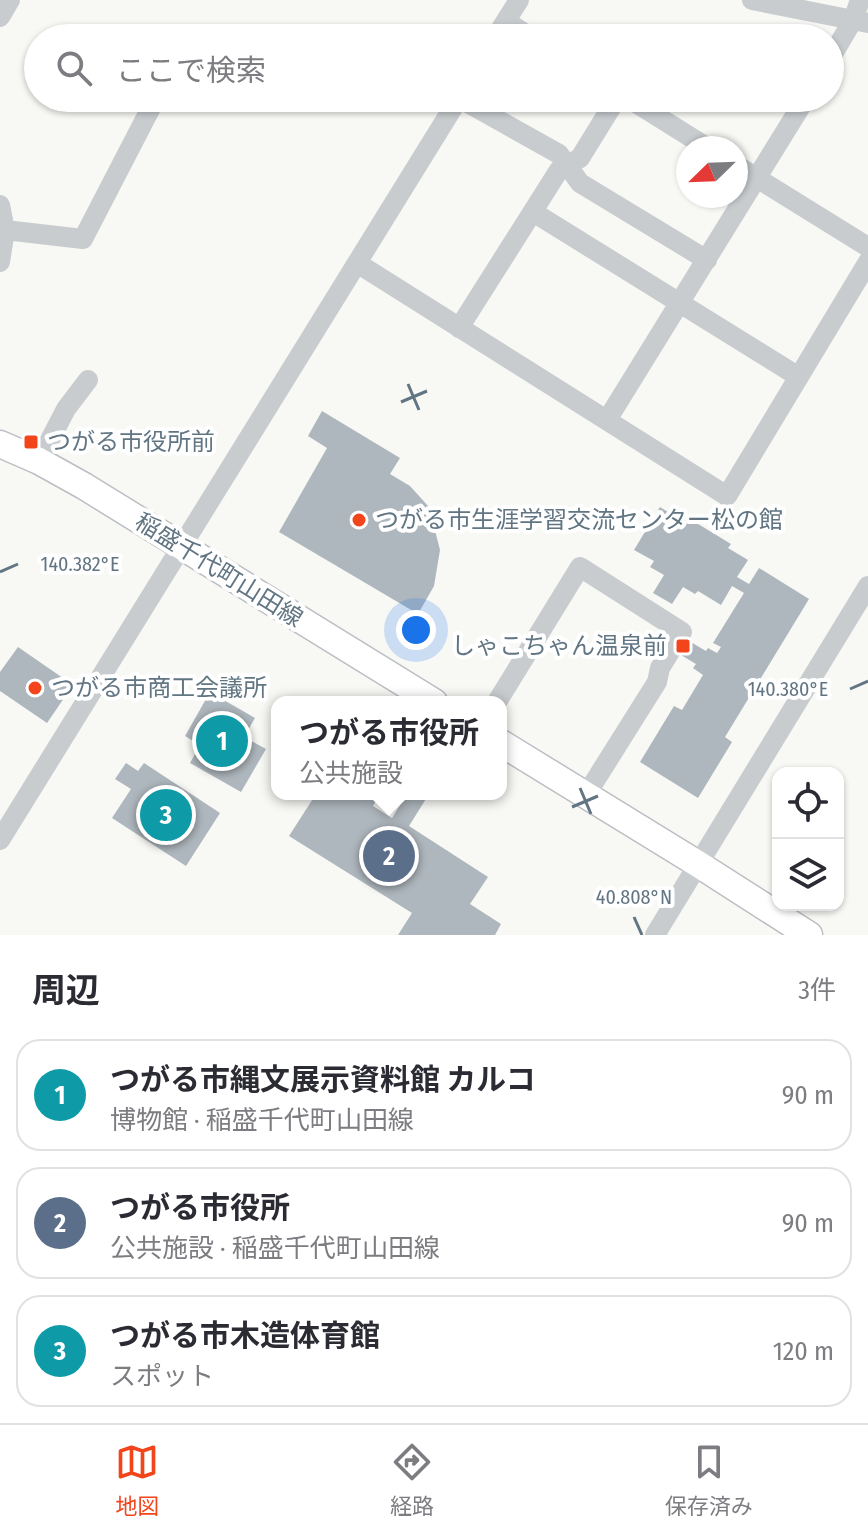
<!DOCTYPE html>
<html lang="ja">
<head>
<meta charset="utf-8">
<style>
	body { margin:0; font-family:"Fira Sans Condensed","Noto Sans JP",sans-serif; background:#f2f2f3; color:#2b2b33 }
	.controls { position:absolute; right:24px; bottom:24px; display:grid; overflow:hidden; border-radius:16px; box-shadow:0 2px 6px #0004 }
	.controls button { width:72px; height:72px; display:grid; place-items:center; padding:0; border:0; border-bottom:2px solid #e1e1e2; background:#fff; color:#2b2b33; font:40px sans-serif }
	.compass { position:absolute; left:676px; top:136px; width:72px; height:72px; border-radius:50%; background:#fff; box-shadow:0 2px 6px #0004; rotate:247deg }
	.you { position:absolute; left:416px; top:630px; width:28px; height:28px; margin:-20px; border:6px solid #fff; border-radius:50%; background:#1a73e8; box-shadow:0 0 0 12px #1a73e833 }
	.badge { display:grid; place-items:center; width:52px; height:52px; border-radius:50%; background:#f2451c; color:#fff; font-size:26px; font-weight:700 }
	.pin { position:absolute; translate:-50% -50%; border:4px solid #fff; box-shadow:0 2px 8px #0006 }
	.popup { position:absolute; left:271px; top:696px; width:236px; height:104px; box-sizing:border-box; display:grid; place-content:center; border-radius:16px; background:#fff; filter:drop-shadow(0 2px 6px #0005); font-size:26px; white-space:nowrap; color:#7c7c81 }
	.popup b { font-size:30px; color:#2b2b33 }
	.popup::after { content:''; position:absolute; left:50%; top:100%; margin-left:-16px; border:16px solid transparent; border-top-color:#fff }
	.list { margin:0; padding:0; list-style:none }
	h2 { display:flex; justify-content:space-between; align-items:center; height:104px; margin:0; padding:0 32px; font-size:34px }
	h2 small { font-size:26px; font-weight:400; color:#7c7c81 }
	.list li { display:grid; grid-template-columns:52px 1fr auto; gap:24px; align-items:center; box-sizing:border-box; height:112px; margin:0 16px 16px; padding:0 16px; border:2px solid #e1e1e2; border-radius:24px }
	.list b { display:block; font-size:30px; white-space:nowrap }
	.list p { margin:0; font-size:26px; white-space:nowrap; color:#7c7c81 }
	.list em { font-size:26px; font-style:normal; color:#7c7c81 }
	.icon { flex:none; width:44px; height:44px; fill:none; stroke:currentColor; stroke-width:2; stroke-linecap:round; stroke-linejoin:round }
	.map { position:relative; flex:none; width:868px; height:935px; overflow:hidden }
	.search { position:absolute; background:#fff; box-shadow:0 2px 6px #0004; left:24px; right:24px; top:24px; height:88px; display:flex; align-items:center; gap:20px; box-sizing:border-box; padding:0 28px; border-radius:44px; color:#7c7c81; font-size:30px }
	.sheet { height:488px; background:#fff }
	nav { display:flex; justify-content:space-around; align-items:center; box-sizing:border-box; height:112px; border-top:2px solid #e1e1e2; background:#fff; font-size:22px; color:#7c7c81 }
	nav a { display:grid; justify-items:center; gap:4px }
	nav .on { color:#f2451c }
	.map>svg:first-child { display:block }
</style>
</head>
<body>
<div class="map">
<svg width="868" height="935" viewBox="0 0 868 935">
	<rect width="100%" height="100%" fill="#f8f8f5"/>
	<path fill="#aeb7bd" d="M322 411 400 458 390 474 410 486 429 507 440 550 434 586 418 614 279 532 327 448 308 436Z
		M660 507 682 521 685 516 731 544 728 548 748 560 737 577 749 584 759 568 809 599 725 737 732 742 698 798 640 762 674 706 682 710 703 675 693 668 696 664 681 655 689 641 706 651 708 648 717 653 721 647 713 643 744 593 732 586 721 605 698 591 695 594 683 587 672 604 653 593 664 575 650 567 654 561 634 550Z
		M18 647 73 685 47 723 0 691V672Z
		M210 692 255 718 244 737 266 749 241 792 190 763 200 745 185 736Z
		M126 763 138 771 144 763 220 813 186 866 112 818 131 789 115 779Z
		M316 794H380L373 806 392 818 407 794H429L409 826 488 877 470 904 501 924 495 935H398L412 913 289 836Z"/>
	<g fill="none" stroke-linecap="round" stroke-linejoin="round">
		<g stroke="#bbbfc3" stroke-width="29">
			<path id="major" d="M0 444 39 461 84 486 434 702
				M501 743 698 864 809 935"/>
		</g>
		<path stroke="#c8cccf" stroke-width="20" d="M752 0 868 23
			M0 17 10 0
			M506 21 532 38
			M495 38 519 0
			M830 59 853 20 860 0
			M459 98 559 154 580 183 707 260
			M628 98 708 148
			M736 165 868 247
			M0 205 5 230 0 262
			M533 212 799 377
			M5 230 83 239 156 98
			M357 263 727 496 868 262
			M459 328 559 170 580 158 617 98
			M607 420 806 98
			M39 461 66 409 88 380
			M497 702 580 567 682 632 660 668 657 682 586 795
			M0 840 459 98
			M655 935 868 586"/>
		<use href="#major" stroke="#fff" stroke-width="26"/>
	</g>
	<path fill="none" stroke="#617583" stroke-width="3" d="M408 384 419 410M401 402 427 391M0 572 18 564M850 689 868 681M580 788 591 814M572 807 598 796M634 917 642 935"/>
	<g fill="#f2451c" stroke="#fff" stroke-width="3">
		<rect x="23" y="434" width="16" height="16" rx="4"/>
		<circle cx="359" cy="520" r="8"/>
		<rect x="675" y="638" width="16" height="16" rx="4"/>
		<circle cx="35" cy="688" r="8"/>
	</g>
	<g text-anchor="middle" stroke-width="8" stroke-linejoin="round" paint-order="stroke">
		<g font-size="24" fill="#617583" stroke="#fff" text-anchor="start">
			<text x="47" y="450">つがる市役所前</text>
			<text x="375" y="528">つがる市生涯学習交流センター松の館</text>
			<text x="667" y="654" text-anchor="end">しゃこちゃん温泉前</text>
			<text x="51" y="696">つがる市商工会議所</text>
		</g>
		<g font-size="24" fill="#617583" stroke="#fff">
			<text transform="translate(219 570) rotate(32)" y="8">稲盛千代町山田線</text>
		</g>
	</g>
	<g font-size="20" text-anchor="middle" fill="#617583" stroke="#fff" stroke-width="8" stroke-linejoin="round" paint-order="stroke">
		<text x="80" y="571">140.382°E</text>
		<text x="788" y="696">140.380°E</text>
		<text x="634" y="904">40.808°N</text>
	</g>
</svg>
<div class="controls">
<button><svg class="icon" aria-label="locate" viewBox="0 0 24 24"><circle cx="12" cy="12" r="6"/><path d="M12 2v4M12 18v4M2 12h4M18 12h4"/></svg></button>
<button><svg class="icon" aria-label="layers" viewBox="0 0 24 24"><path d="M12 4l9 5-9 5-9-5zM3 14l9 5 9-5"/></svg></button>
</div>
<svg class="compass" viewBox="-18 -18 36 36"><path d="M0-13l5 13h-10z" fill="#e53935"/><path d="M0 13l5-13h-10z" fill="#7c7c81"/></svg>
<div class="you"></div>
<div class="pin badge" style="left:222px;top:741px;background:#0f9aa8">1</div>
<div class="pin badge" style="left:389px;top:856px;background:#5c6f8a">2</div>
<div class="popup"><b>つがる市役所</b>公共施設</div>
<div class="pin badge" style="left:166px;top:815px;background:#0f9aa8">3</div>
<div class="search"><svg class="icon" aria-label="search" viewBox="0 0 24 24"><circle cx="10" cy="10" r="6"/><path d="M15 15l6 6"/></svg>ここで検索</div>
</div>
<section class="sheet">
<h2>周辺<small>3件</small></h2>
<ul class="list">
<li><span class="badge" style="background:#0f9aa8">1</span><div><b>つがる市縄文展示資料館 カルコ</b><p>博物館 · 稲盛千代町山田線</p></div><em>90 m</em></li>
<li><span class="badge" style="background:#5c6f8a">2</span><div><b>つがる市役所</b><p>公共施設 · 稲盛千代町山田線</p></div><em>90 m</em></li>
<li><span class="badge" style="background:#0f9aa8">3</span><div><b>つがる市木造体育館</b><p>スポット</p></div><em>120 m</em></li>
</ul>
</section>
<nav>
<a class="on"><svg class="icon" aria-label="map" viewBox="0 0 24 24"><path d="M3 6l6-2 6 2 6-2v14l-6 2-6-2-6 2zM9 4v14M15 6v14"/></svg>地図</a>
<a><svg class="icon" aria-label="directions" viewBox="0 0 24 24"><path d="M12 3l9 9-9 9-9-9zM9 14v-3h6M13 9l2 2-2 2"/></svg>経路</a>
<a><svg class="icon" aria-label="saved" viewBox="0 0 24 24"><path d="M7 4h10v16l-5-4-5 4z"/></svg>保存済み</a>
</nav>
</body>
</html>
